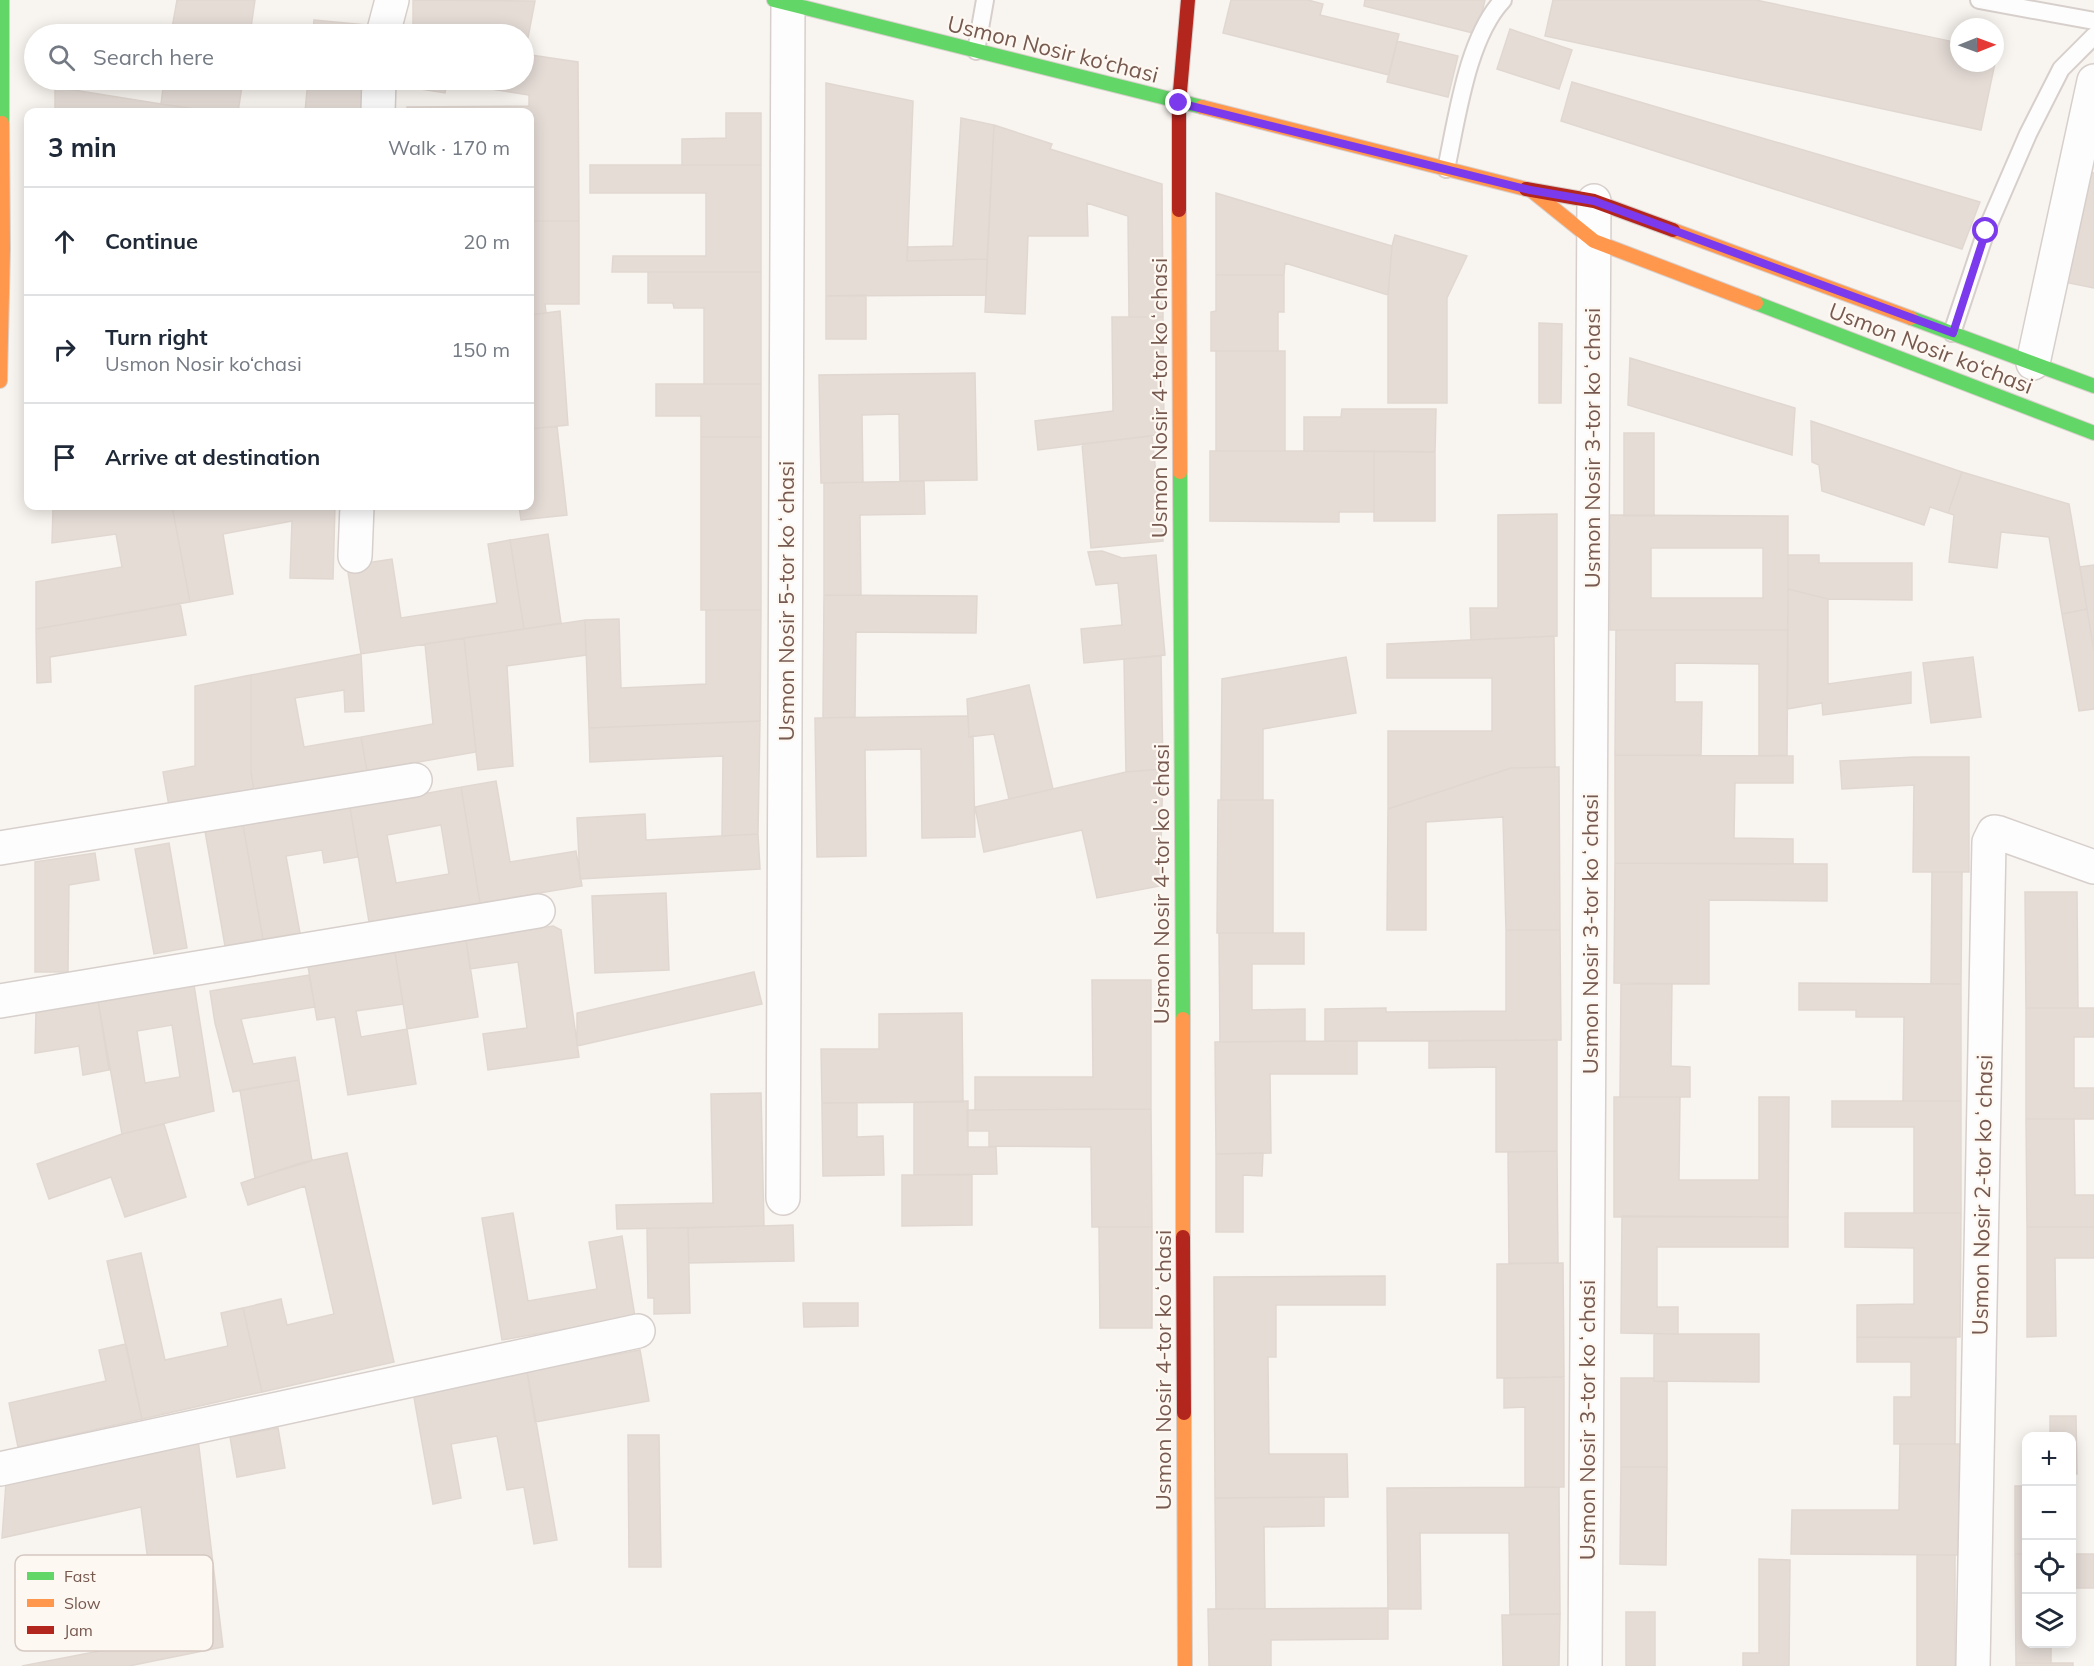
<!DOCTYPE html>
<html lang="en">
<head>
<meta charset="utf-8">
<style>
	body { margin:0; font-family:Mulish,sans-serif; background:#f6f6f7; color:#1f2937 }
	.controls { position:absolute; right:18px; bottom:18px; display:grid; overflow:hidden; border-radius:12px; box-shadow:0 3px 15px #0003 }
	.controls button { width:54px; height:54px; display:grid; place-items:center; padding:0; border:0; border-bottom:2px solid #e0e1e3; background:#fff; color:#1f2937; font:30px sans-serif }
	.compass { position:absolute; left:1950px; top:18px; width:54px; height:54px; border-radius:50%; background:#fff; box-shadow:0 3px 15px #0003; rotate:89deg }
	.stop { position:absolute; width:18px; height:18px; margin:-14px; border:4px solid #7c3aed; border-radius:50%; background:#fff }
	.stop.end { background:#7c3aed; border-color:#fff; box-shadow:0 2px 6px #0008 }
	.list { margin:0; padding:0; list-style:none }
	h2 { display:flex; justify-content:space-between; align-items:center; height:78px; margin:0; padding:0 24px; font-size:26px }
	h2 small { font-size:20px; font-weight:400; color:#747a83 }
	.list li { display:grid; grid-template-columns:39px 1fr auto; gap:18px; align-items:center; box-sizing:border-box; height:108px; padding:0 24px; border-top:2px solid #e0e1e3 }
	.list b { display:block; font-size:22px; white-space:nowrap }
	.list p { margin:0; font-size:20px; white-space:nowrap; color:#747a83 }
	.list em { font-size:20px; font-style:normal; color:#747a83 }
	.icon { flex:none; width:33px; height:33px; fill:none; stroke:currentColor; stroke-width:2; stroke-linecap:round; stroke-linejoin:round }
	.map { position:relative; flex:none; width:2094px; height:1666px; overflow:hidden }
	.search { position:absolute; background:#fff; box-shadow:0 3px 15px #0003; left:24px; top:24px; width:510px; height:66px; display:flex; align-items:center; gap:15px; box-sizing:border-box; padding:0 21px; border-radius:33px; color:#747a83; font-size:22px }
	.panel { position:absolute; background:#fff; box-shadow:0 3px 15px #0003; left:24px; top:108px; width:510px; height:402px; border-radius:12px }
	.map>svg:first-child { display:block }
</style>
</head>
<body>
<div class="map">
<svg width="2094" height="1666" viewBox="0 0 2094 1666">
	<rect width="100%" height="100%" fill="#f8f4ef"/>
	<path fill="#e5dcd6" stroke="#e1d7d1" stroke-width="1.5" fill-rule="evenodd" d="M177 0H255L250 34H171Z
		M413 0 535 1 526 48H524V34H455L413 26Z
		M1231 0H1308L1323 4 1320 15 1399 34 1389 75 1223 33Z
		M1365 0H1485L1477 34 1364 6Z
		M1553 0H1756L1959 43V63H1995L1981 130 1545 36Z
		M314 20 366 25 365 34H313Z
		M1510 29 1572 50 1559 89 1497 69Z
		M1397 41 1458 56 1448 97 1387 82Z
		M524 54 578 62 579 221H530V112H407V107L529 106V95L447 82 445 93 401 86 402 80H524Z
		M164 80H243L238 112H215L161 104Z
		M308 80H371L368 112H305Z
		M1572 82 1980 202 1962 249 1561 121Z
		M826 83 913 101 907 261 987 259 986 295 826 296Z
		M55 87 161 104 215 112H55Z
		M726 113H761V165H682V139L726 138Z
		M961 118 994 125 987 259 907 261 908 247 953 246Z
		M994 125 1052 144 1050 149 1162 184 1163 317H1129L1128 216 1087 203 1088 236H1028L1025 314 985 312Z
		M590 165H761V272H612L613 256H706V193H590Z
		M2087 172 2094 173V288L2064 282Z
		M1216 193 1392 246 1388 295 1285 263 1284 275H1216Z
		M530 221H579V304H545L546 313 530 315Z
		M1395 235 1467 256 1447 298V403H1388V295L1392 246Z
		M648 272H761V384H704V308H674L673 303H648Z
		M1216 275H1284V312H1278V351H1211V312L1216 311Z
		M866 295V339H826V296Z
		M560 311 568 425 530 429V315Z
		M1112 317H1163L1164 434 1038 450 1035 421 1113 411Z
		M1539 323 1562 324 1561 403H1539Z
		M1216 351H1285V451H1216Z
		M1630 358 1795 408 1792 455 1628 405Z
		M975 373 977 480 900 481 899 414 862 415 863 482 821 483 819 375Z
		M656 384H761V437H701V416H656Z
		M1342 409H1436L1435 452 1304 451V417H1341Z
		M1811 421 1962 472 1948 513 1930 507 1924 525 1822 491 1819 465 1812 462Z
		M557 426 567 515 521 520 519 506H530V429Z
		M1624 433H1654V516H1624Z
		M1152 436 1163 541 1091 548 1082 444Z
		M701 437H761V610H701Z
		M1210 451H1374V512H1339V522L1210 521Z
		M1374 451 1435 452V521H1374Z
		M1962 472 2069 504 2087 609 2062 614 2049 537 2001 532 1997 568 1949 562 1954 515 1948 513Z
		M924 481 925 514 860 515 861 595H824V483Z
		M76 506H172L190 602 36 629V582L122 567 116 534 52 543 53 509Z
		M172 506H335L333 579 290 578 292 521 223 534 233 594 190 602Z
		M1557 514V636L1471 640 1470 608H1498V515Z
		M1610 515 1788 516V630H1610ZM1651 548H1763V598H1651Z
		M548 534 561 623 524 629 510 540Z
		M510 540 524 629 361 654 347 566 392 559 401 618 497 603 488 544Z
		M1102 551 1122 558 1156 555 1165 655 1084 663 1081 629 1122 625 1118 583 1096 585 1088 552Z
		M1788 555H1819V563H1912V600L1828 599 1788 589Z
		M2094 565V651L2080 567Z
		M1788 589 1828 599V684L1911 672V703L1823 715 1822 703 1787 709Z
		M824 595 977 596 976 633 856 632 855 717 823 718Z
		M180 603 186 635 50 657 51 682 37 683 36 629Z
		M2087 609 2094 651V709L2079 711 2062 614Z
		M706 610H761L760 721 589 728 585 620 619 619 621 688 706 684Z
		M585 620 586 655 507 666 513 766 478 770 464 638Z
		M1616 630H1788L1787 755 1759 756V664L1675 663V702H1702L1701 755H1615Z
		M1554 636 1555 767 1511 768 1388 809V731H1492V678H1387V644Z
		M464 638 476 752 367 771 361 737 433 724 425 644Z
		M361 654 364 711 345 712 344 690 295 698 304 747 361 737 367 771 254 791 251 772V675Z
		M1161 656 1163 769 1126 772 1124 659Z
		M1346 657 1356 713 1263 729V800H1221L1222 679Z
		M1973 657 1981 717 1931 723 1923 663Z
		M251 675V772L254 791 169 806 163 772 195 766V686Z
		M1029 685 1053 789 1009 799 994 734 969 737 967 699Z
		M968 716 969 737 973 736 975 837 922 838 921 749 865 750 866 856 817 857 815 718Z
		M760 721 758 834 722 836 723 756 590 762 589 728Z
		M1615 755 1793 756V783H1735L1734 838 1793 839V864L1615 863Z
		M1914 757H1969V872H1913L1914 785 1842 789 1840 761Z
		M1559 767 1560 930H1506L1503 817 1426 822V930H1387L1388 809 1511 768Z
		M1163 769 1160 886 1097 898 1082 830 984 852 975 807 1126 772Z
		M496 781 510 862 576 851 582 886 480 903 461 787Z
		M461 787 480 903 369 922 350 807ZM441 825 449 874 396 883 387 835Z
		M1218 800H1273V933H1217Z
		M350 807 358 857 324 863 322 850 286 856 300 933 263 939 243 825Z
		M645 814 646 840 758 834 760 869 580 879 577 818Z
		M243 825 263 939 225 946 205 831Z
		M169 843 187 948 154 954 135 849Z
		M95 853 99 880 69 885 68 972H35V862Z
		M1615 863 1827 864V901L1709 900V984L1614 983Z
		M1932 872H1962L1961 984H1931Z
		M2025 892H2077L2078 1008H2026Z
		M666 893 669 970 595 973 592 896Z
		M553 926 561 930 579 1057 488 1070 483 1034 527 1028 518 962 470 969 466 940Z
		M1506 930H1560L1561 1040 1325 1041V1009L1386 1008V1012L1506 1011Z
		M1219 933H1304V964H1252V1010L1305 1009V1041L1220 1042Z
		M466 940 478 1017 407 1029 395 952Z
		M395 952 403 1004 356 1011 361 1037 407 1029 416 1084 348 1095 335 1017 317 1020 308 966Z
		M754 972 762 1004 577 1046V1013Z
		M309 975 315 1007 241 1019 253 1064 295 1057 299 1080 233 1092 215 1023 210 991Z
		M1092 980H1151V1109L975 1110V1077H1093Z
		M1799 983 1961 984V1101H1903L1904 1017H1856V1010H1799Z
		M1621 984H1672L1671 1066 1690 1067V1097H1620Z
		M194 985 214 1111 122 1134 98 1001ZM172 1025 180 1077 145 1083 137 1031Z
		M98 1001 109 1070 83 1075 79 1046 35 1053 36 1011Z
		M2026 1008H2094V1037H2074V1088H2094V1119H2026Z
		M962 1013 963 1102 822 1103 821 1049H879V1014Z
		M1557 1040V1151L1496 1152V1067L1429 1068V1041Z
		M1357 1041V1074H1270L1271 1153 1216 1154 1215 1042Z
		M299 1080 312 1161 255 1178 240 1090Z
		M761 1093 764 1226 617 1229 616 1205 713 1203 711 1094Z
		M1614 1097H1680L1679 1180H1759V1097H1789L1788 1217H1614Z
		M968 1101V1147H996L997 1174 914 1175V1102Z
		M1832 1101H1961V1213H1914V1127H1832Z
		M822 1103H857V1137L883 1136 884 1175 823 1176Z
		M1151 1109 1152 1227H1092L1091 1147 989 1146V1131H967V1110Z
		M2026 1119H2074L2075 1195H2094V1227H2027Z
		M164 1124 186 1197 125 1217 111 1177 49 1199 37 1164 122 1134Z
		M1557 1151 1558 1263H1509L1508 1152Z
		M347 1153 394 1362 262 1392 243 1308 281 1299 287 1325 334 1314 305 1186 248 1205 241 1183 300 1163Z
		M1263 1153 1262 1176 1243 1175V1232H1216V1154Z
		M902 1175H972V1225L902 1226Z
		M513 1213 528 1301 597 1289 589 1242 622 1236 635 1317 502 1340 482 1218Z
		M1845 1213H1961L1960 1337H1857V1305L1914 1304V1248L1845 1247Z
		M1622 1216 1788 1217V1247H1657V1307H1678V1334L1621 1333Z
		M793 1225 794 1261 689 1263 688 1228Z
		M1099 1227H1152V1328H1100Z
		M2027 1227H2094V1258H2055L2056 1336 2027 1337Z
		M647 1228H688L690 1313 654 1314V1298H648Z
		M141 1253 165 1360 228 1346 221 1313 243 1308 262 1392 142 1419 107 1261Z
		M1563 1263 1564 1377 1497 1378V1264Z
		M1385 1276V1305H1276V1357H1268L1269 1454H1347L1348 1497 1215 1498 1214 1277Z
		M803 1303H858V1326L804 1327Z
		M1654 1334H1759V1382L1654 1381Z
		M1857 1337 1956 1338 1955 1444H1894V1397H1911V1362H1857Z
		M126 1344 142 1419 18 1447 9 1403 106 1381 99 1350Z
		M640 1350 649 1401 535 1422 527 1371Z
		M527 1371 557 1540 534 1544 524 1487 507 1490 497 1436 451 1444 461 1498 433 1504 413 1392Z
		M1564 1377V1487H1525V1407L1504 1408V1378Z
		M1621 1378H1654V1381L1667 1382V1467H1621Z
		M2050 1416H2076L2077 1474H2072V1436H2050Z
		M278 1428 285 1468 237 1477 230 1437Z
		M628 1435H659L661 1567H629Z
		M198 1439 223 1647 129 1666H22L177 1636 173 1598 153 1600 141 1507 2 1538 6 1483Z
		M1900 1444H1960L1959 1555 1791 1554 1792 1510H1899Z
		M1621 1467H1667L1666 1565 1620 1564Z
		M2015 1486H2026V1554H2015Z
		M1559 1487 1560 1614H1510L1509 1533H1420L1421 1609H1388L1387 1488Z
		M1324 1497V1526L1264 1527 1265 1609H1216L1215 1498Z
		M2015 1554H2026V1644H2051V1663H2016Z
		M2072 1554H2094V1588H2072Z
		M1917 1555H1955V1666H1917Z
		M1759 1559 1790 1560 1789 1666H1743V1653H1759Z
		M1388 1608V1639L1271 1640V1666H1209L1208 1609Z
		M1626 1612H1655V1666H1626Z
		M1560 1614 1559 1666H1503L1502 1615Z
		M2016 1663H2073V1666H2016Z"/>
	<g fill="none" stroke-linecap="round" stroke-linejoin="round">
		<g stroke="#d7cfcb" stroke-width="20">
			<path id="lane" d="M1979 0 2094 21
				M976 51 985 0
				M1446 169C1457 119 1467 38 1503 0
				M1952 333 1986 231 2028 134 2061 69 2094 36"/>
		</g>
		<g stroke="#d7cfcb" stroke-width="36">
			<path id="street" d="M383 34 392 0
				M378 112 379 80
				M2033 363 2094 81
				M355 556 357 506
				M0 848 415 780
				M0 1001 538 911
				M783 1198 788 4
				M0 1469 638 1331
				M1585 1666 1594 201
				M1973 1666 1989 842 1994 832 1999 833 2094 867"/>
		</g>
		<g stroke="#d8cfcb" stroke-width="16">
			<path id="fast" d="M2 0V123
				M774 0 1202 107
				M1756 303 2094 433
				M1911 318 2094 386
				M1180 472 1183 1019"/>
		</g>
		<g stroke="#d8cfcb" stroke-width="16">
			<path id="slow" d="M1202 107 1526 189
				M1532 191 1594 241 1756 303
				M1179 210 1180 472
				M1673 230 1911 318
				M0 381 3 249 2 123
				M1183 1019V1237
				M1184 1413 1185 1666"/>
		</g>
		<g stroke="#d8cfcb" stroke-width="16">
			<path id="jam" d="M1526 189 1594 201 1673 230
				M1179 210V103L1188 0
				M1183 1237 1184 1413"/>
		</g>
		<use href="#lane" stroke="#fefdfd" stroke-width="16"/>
		<use href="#street" stroke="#fefdfd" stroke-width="33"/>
		<use href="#fast" stroke="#63d668" stroke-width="14"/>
		<use href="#slow" stroke="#ff974d" stroke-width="14"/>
		<use href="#jam" stroke="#b3261e" stroke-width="14"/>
	</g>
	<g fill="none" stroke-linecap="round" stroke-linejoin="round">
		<path stroke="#7c3aed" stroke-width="8" d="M1179 103 1530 190 1594 201 1953 333 1986 231"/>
	</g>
	<g text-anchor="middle" stroke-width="4.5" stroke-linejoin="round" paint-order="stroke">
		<g font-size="22" fill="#76594f" stroke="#fef8f2">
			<text transform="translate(1053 49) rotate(14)" y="8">Usmon Nosir ko‘chasi</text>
			<text transform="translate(1931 348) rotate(21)" y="8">Usmon Nosir ko‘chasi</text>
			<text transform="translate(1159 398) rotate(-90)" y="8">Usmon Nosir 4-tor koʻchasi</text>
			<text transform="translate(1592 448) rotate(-90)" y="8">Usmon Nosir 3-tor koʻchasi</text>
			<text transform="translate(786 601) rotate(-90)" y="8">Usmon Nosir 5-tor koʻchasi</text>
			<text transform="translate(1161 884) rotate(-90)" y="8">Usmon Nosir 4-tor koʻchasi</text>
			<text transform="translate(1590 934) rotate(-90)" y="8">Usmon Nosir 3-tor koʻchasi</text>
			<text transform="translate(1982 1195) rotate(-89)" y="8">Usmon Nosir 2-tor koʻchasi</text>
			<text transform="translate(1163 1370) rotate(-90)" y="8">Usmon Nosir 4-tor koʻchasi</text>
			<text transform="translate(1587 1420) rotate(-90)" y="8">Usmon Nosir 3-tor koʻchasi</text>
		</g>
	</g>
	<rect x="15" y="1555" width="198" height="96" rx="9" fill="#fef8f2" stroke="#d5c8c1" stroke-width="1.5"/>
	<rect x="27" y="1572" width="27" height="8" fill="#63d668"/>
	<rect x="27" y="1599" width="27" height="8" fill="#ff974d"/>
	<rect x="27" y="1626" width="27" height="8" fill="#b3261e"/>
	<g font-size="16" fill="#76594f">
		<text x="64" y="1582">Fast</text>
		<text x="64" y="1609">Slow</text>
		<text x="64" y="1636">Jam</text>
	</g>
</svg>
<div class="controls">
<button>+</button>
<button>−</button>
<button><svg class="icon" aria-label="locate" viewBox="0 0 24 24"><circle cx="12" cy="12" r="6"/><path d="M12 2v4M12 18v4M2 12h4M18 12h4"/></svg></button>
<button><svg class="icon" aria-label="layers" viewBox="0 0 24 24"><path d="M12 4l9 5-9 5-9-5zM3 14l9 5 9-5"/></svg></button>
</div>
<svg class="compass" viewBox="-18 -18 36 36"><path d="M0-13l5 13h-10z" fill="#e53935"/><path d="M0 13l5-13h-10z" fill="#747a83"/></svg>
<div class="stop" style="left:1986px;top:231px"></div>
<div class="stop end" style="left:1179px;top:103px"></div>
<div class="search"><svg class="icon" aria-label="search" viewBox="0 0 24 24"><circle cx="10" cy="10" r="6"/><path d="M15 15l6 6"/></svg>Search here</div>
<section class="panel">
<h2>3 min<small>Walk · 170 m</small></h2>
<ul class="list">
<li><svg class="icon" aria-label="ahead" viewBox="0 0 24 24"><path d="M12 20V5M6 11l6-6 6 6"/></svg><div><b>Continue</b></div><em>20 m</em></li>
<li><svg class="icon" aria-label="right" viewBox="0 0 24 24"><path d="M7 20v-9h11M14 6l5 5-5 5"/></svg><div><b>Turn right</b><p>Usmon Nosir ko‘chasi</p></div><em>150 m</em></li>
<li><svg class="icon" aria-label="arrive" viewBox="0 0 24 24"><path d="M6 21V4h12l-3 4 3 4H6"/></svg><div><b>Arrive at destination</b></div></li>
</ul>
</section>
</div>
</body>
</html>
